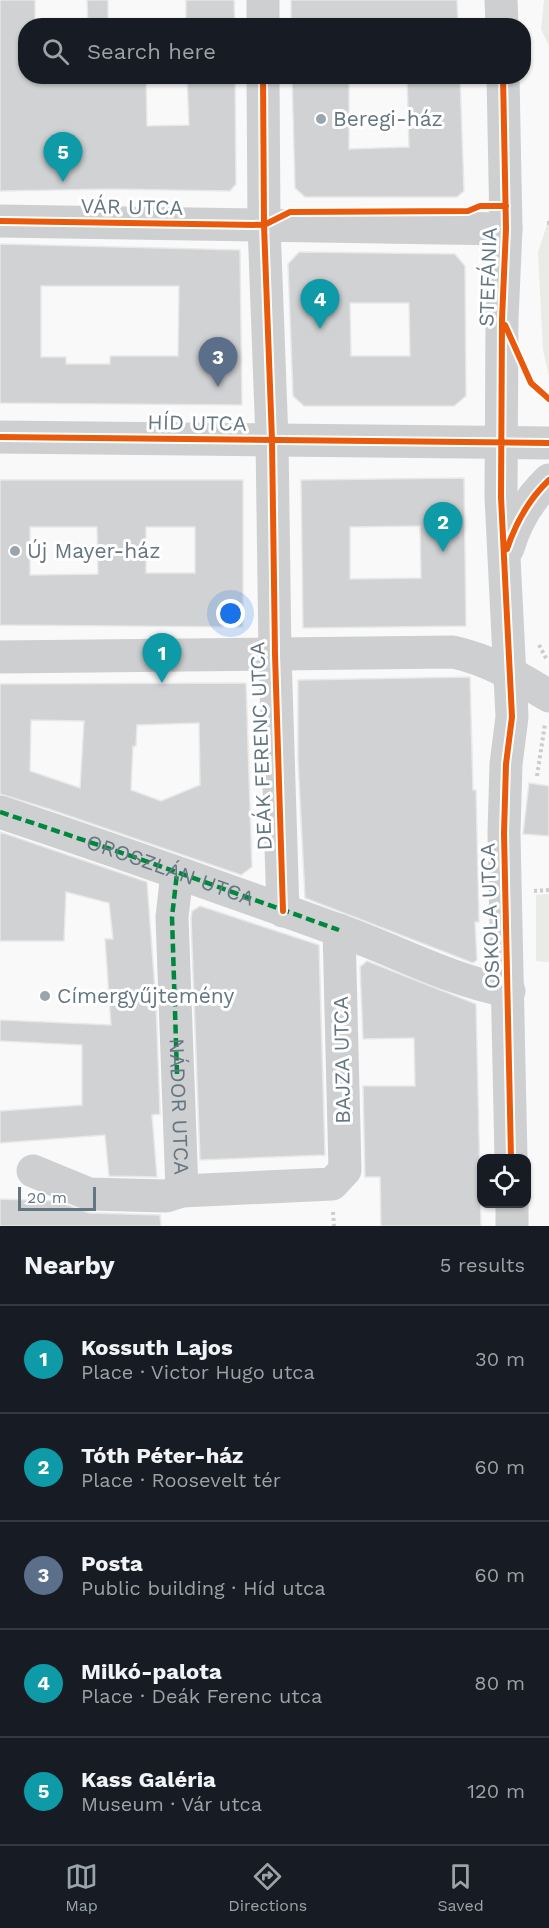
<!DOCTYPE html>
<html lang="en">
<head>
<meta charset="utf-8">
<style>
	body { margin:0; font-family:"Work Sans",sans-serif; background:#242831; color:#f1f3f6 }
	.controls { position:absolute; right:18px; bottom:18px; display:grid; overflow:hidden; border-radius:12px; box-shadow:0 2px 4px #0004 }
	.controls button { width:54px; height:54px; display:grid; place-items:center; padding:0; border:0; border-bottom:2px solid #363941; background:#171b24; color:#f1f3f6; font:30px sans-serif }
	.scale { position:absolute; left:18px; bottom:15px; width:78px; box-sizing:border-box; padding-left:6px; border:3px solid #657683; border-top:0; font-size:16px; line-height:21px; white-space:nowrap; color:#657683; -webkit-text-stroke:4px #fff; paint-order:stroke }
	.you { position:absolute; left:231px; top:614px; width:21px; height:21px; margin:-15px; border:4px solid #fff; border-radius:50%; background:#1a73e8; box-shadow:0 0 0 9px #1a73e833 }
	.badge { display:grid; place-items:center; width:39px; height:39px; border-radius:50%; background:#99a4ac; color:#fff; font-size:20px; font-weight:700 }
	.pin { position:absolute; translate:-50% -50px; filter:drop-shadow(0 2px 3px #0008) }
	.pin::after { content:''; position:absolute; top:32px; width:21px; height:18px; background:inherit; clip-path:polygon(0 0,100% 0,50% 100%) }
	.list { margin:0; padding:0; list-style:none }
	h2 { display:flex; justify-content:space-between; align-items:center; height:78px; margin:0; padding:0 24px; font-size:26px }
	h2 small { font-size:20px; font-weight:400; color:#9ea1a6 }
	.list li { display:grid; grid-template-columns:39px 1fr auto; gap:18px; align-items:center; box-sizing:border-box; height:108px; padding:0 24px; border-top:2px solid #363941 }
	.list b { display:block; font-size:22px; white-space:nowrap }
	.list p { margin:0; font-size:20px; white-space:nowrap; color:#9ea1a6 }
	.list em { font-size:20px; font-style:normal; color:#9ea1a6 }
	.icon { flex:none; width:33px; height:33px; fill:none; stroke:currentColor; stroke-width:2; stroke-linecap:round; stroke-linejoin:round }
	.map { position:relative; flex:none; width:549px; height:1226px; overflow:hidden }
	.search { position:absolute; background:#171b24; box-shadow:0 2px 4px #0004; left:18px; right:18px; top:18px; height:66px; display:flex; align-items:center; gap:15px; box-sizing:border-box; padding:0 21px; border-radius:24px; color:#9ea1a6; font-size:22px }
	.sheet { height:618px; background:#171b24 }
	nav { display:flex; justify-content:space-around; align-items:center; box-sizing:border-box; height:84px; border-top:2px solid #363941; background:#171b24; font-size:16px; color:#9ea1a6 }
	nav a { display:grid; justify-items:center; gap:3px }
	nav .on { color:#99a4ac }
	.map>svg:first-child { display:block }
</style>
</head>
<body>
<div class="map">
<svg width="549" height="1226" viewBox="0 0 549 1226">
	<rect width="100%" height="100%" fill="#f9f9f9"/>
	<path fill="#e8ebe6" d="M544 0H549V46L541 29Z
		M549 219V377L543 350 538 252Z
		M549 894V962L536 961V895Z"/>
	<path fill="#d0d2d3" stroke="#e8e8e8" stroke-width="1.5" fill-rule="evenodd" d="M0 0H35V26H26V76H146L147 126 189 125 187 76H235L236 184 230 191 111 189 0 191Z
		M87 0H108V26H88Z
		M186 0H234L235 26H186Z
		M291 0H457L458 26H291Z
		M292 76H349V149L409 147 407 76H460L464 191 457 197H305L295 188Z
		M0 244 240 250 242 405 0 403ZM41 286H179L178 356H110V364H66V357H41Z
		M299 252 455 254 465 266 466 396 454 406H304L293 396 288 264ZM350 303H409L410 356H351Z
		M464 478 466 626 303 628 301 480ZM420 526 421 578 350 579V527Z
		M0 480H243V627L0 625ZM30 527H97L98 574 30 575ZM146 527H195V573H146Z
		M470 677 473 790H476L479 922H475L477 960 473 963 305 898 298 760V680Z
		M246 683 252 867 241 875 49 809 0 794V684ZM31 720 84 721 80 788 30 771ZM199 723 200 785 161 801 131 790 133 746H136L137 725Z
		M529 783 549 786V836L523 834Z
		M0 832 147 882 156 1003 160 1114 152 1115 157 1177 109 1176 105 1135 0 1143V1111L82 1105V1045L0 1041V1020L111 1025 105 939H113L109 903 66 892 64 941H0Z
		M200 906 319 945 325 1155 200 1160 191 918 192 911Z
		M367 961 476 1004 481 1226H381L380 1177H365L363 1086H415L414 1038 363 1039 360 967Z
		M0 1199 57 1201 89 1213 160 1215 161 1226H0Z"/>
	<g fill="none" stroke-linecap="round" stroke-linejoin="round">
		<path stroke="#cbcccd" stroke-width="4" stroke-dasharray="3 3" stroke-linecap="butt" d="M547 223H549
			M539 645 547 660
			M537 776 545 724
			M534 891 549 890
			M333 1212 334 1226"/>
		<g stroke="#cecfd0" stroke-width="33">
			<path d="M263 0V26"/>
			<path d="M501 0 502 26"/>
			<path d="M263 76 264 225 272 440 275 654 283 911"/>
			<path d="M503 76 506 229 502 319 501 497 512 717 506 764 504 833 511 1158"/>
			<path d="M0 221 506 229"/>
			<path d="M0 437 549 443"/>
			<path d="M508 548C516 521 529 499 549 480"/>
			<path d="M0 657 453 652C489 660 518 677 549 696"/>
			<path d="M0 812C114 850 228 890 341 931 397 951 451 981 509 991"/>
			<path id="s1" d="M177 873 172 917 182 1191"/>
			<path d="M33 1171 89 1194 166 1196 182 1191 332 1184 345 1170 339 930"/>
			<path d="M512 1204V1226"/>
		</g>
		<g stroke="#00873e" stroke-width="4.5" stroke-dasharray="9 4.5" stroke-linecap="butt">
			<path id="s2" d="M0 812 140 859 339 930"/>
			<path d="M177 1074 172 917 177 873"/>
		</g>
		<g stroke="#fff" stroke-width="10">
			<path id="cycleway" d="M263 76 264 225 272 440 275 654 283 911
				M503 76 506 229 502 319 501 497 512 717 506 764 504 833 511 1158
				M0 221 264 225 290 212 468 211 480 206H506
				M505 325 531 383 549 399
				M0 437 549 443
				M507 549C516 522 528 500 549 480"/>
		</g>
		<use href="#cycleway" stroke="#e8590c" stroke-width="6"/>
	</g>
	<g fill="#99a4ac" stroke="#fff" stroke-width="2">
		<circle cx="321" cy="119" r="6"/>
		<circle cx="15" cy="551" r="6"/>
		<circle cx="45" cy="996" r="6"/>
	</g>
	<g text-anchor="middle" stroke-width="6" stroke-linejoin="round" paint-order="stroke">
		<g font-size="21" fill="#657683" stroke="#fff" text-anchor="start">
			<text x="333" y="126">Beregi-ház</text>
			<text x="27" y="558">Új Mayer-ház</text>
			<text x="57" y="1003">Címergyűjtemény</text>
		</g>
		<g font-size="21" fill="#657683" stroke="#fff">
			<text transform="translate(132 207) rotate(1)" y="7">VÁR UTCA</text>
			<text transform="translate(488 277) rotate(-88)" y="7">STEFÁNIA</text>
			<text transform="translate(197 423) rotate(1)" y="7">HÍD UTCA</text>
			<text transform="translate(261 746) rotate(-92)" y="7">DEÁK FERENC UTCA</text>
			<text dy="7" stroke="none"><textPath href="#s2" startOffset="180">OROSZLÁN UTCA</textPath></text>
			<text transform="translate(490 916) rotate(-92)" y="7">OSKOLA UTCA</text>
			<text transform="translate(342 1060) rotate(-91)" y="7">BAJZA UTCA</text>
			<text dy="7" stroke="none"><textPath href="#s1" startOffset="234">NÁDOR UTCA</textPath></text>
		</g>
	</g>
</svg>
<div class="controls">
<button><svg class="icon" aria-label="locate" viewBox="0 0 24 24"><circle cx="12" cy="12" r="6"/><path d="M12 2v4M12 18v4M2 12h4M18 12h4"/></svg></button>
</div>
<div class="scale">20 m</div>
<div class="you"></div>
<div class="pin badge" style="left:162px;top:683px;background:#0f9aa8">1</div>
<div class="pin badge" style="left:443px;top:552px;background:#0f9aa8">2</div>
<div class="pin badge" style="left:218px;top:387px;background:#5c6f8a">3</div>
<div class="pin badge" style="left:320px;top:329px;background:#0f9aa8">4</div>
<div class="pin badge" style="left:63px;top:182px;background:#0f9aa8">5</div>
<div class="search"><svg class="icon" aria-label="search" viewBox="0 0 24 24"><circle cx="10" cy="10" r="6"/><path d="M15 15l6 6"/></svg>Search here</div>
</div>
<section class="sheet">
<h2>Nearby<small>5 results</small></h2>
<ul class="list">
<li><span class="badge" style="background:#0f9aa8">1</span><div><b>Kossuth Lajos</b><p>Place · Victor Hugo utca</p></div><em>30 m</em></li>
<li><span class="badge" style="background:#0f9aa8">2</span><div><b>Tóth Péter-ház</b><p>Place · Roosevelt tér</p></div><em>60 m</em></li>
<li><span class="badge" style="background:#5c6f8a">3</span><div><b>Posta</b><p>Public building · Híd utca</p></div><em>60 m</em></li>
<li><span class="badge" style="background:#0f9aa8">4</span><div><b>Milkó-palota</b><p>Place · Deák Ferenc utca</p></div><em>80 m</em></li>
<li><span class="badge" style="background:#0f9aa8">5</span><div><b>Kass Galéria</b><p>Museum · Vár utca</p></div><em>120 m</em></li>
</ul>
</section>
<nav>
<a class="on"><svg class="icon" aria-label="map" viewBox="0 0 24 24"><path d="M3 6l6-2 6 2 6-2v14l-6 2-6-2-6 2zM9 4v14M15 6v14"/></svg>Map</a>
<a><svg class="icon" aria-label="directions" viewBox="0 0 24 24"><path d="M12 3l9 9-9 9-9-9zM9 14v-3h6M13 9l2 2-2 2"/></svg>Directions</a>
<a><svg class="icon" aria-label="saved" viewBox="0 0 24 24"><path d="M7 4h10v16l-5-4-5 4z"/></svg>Saved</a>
</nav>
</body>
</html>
